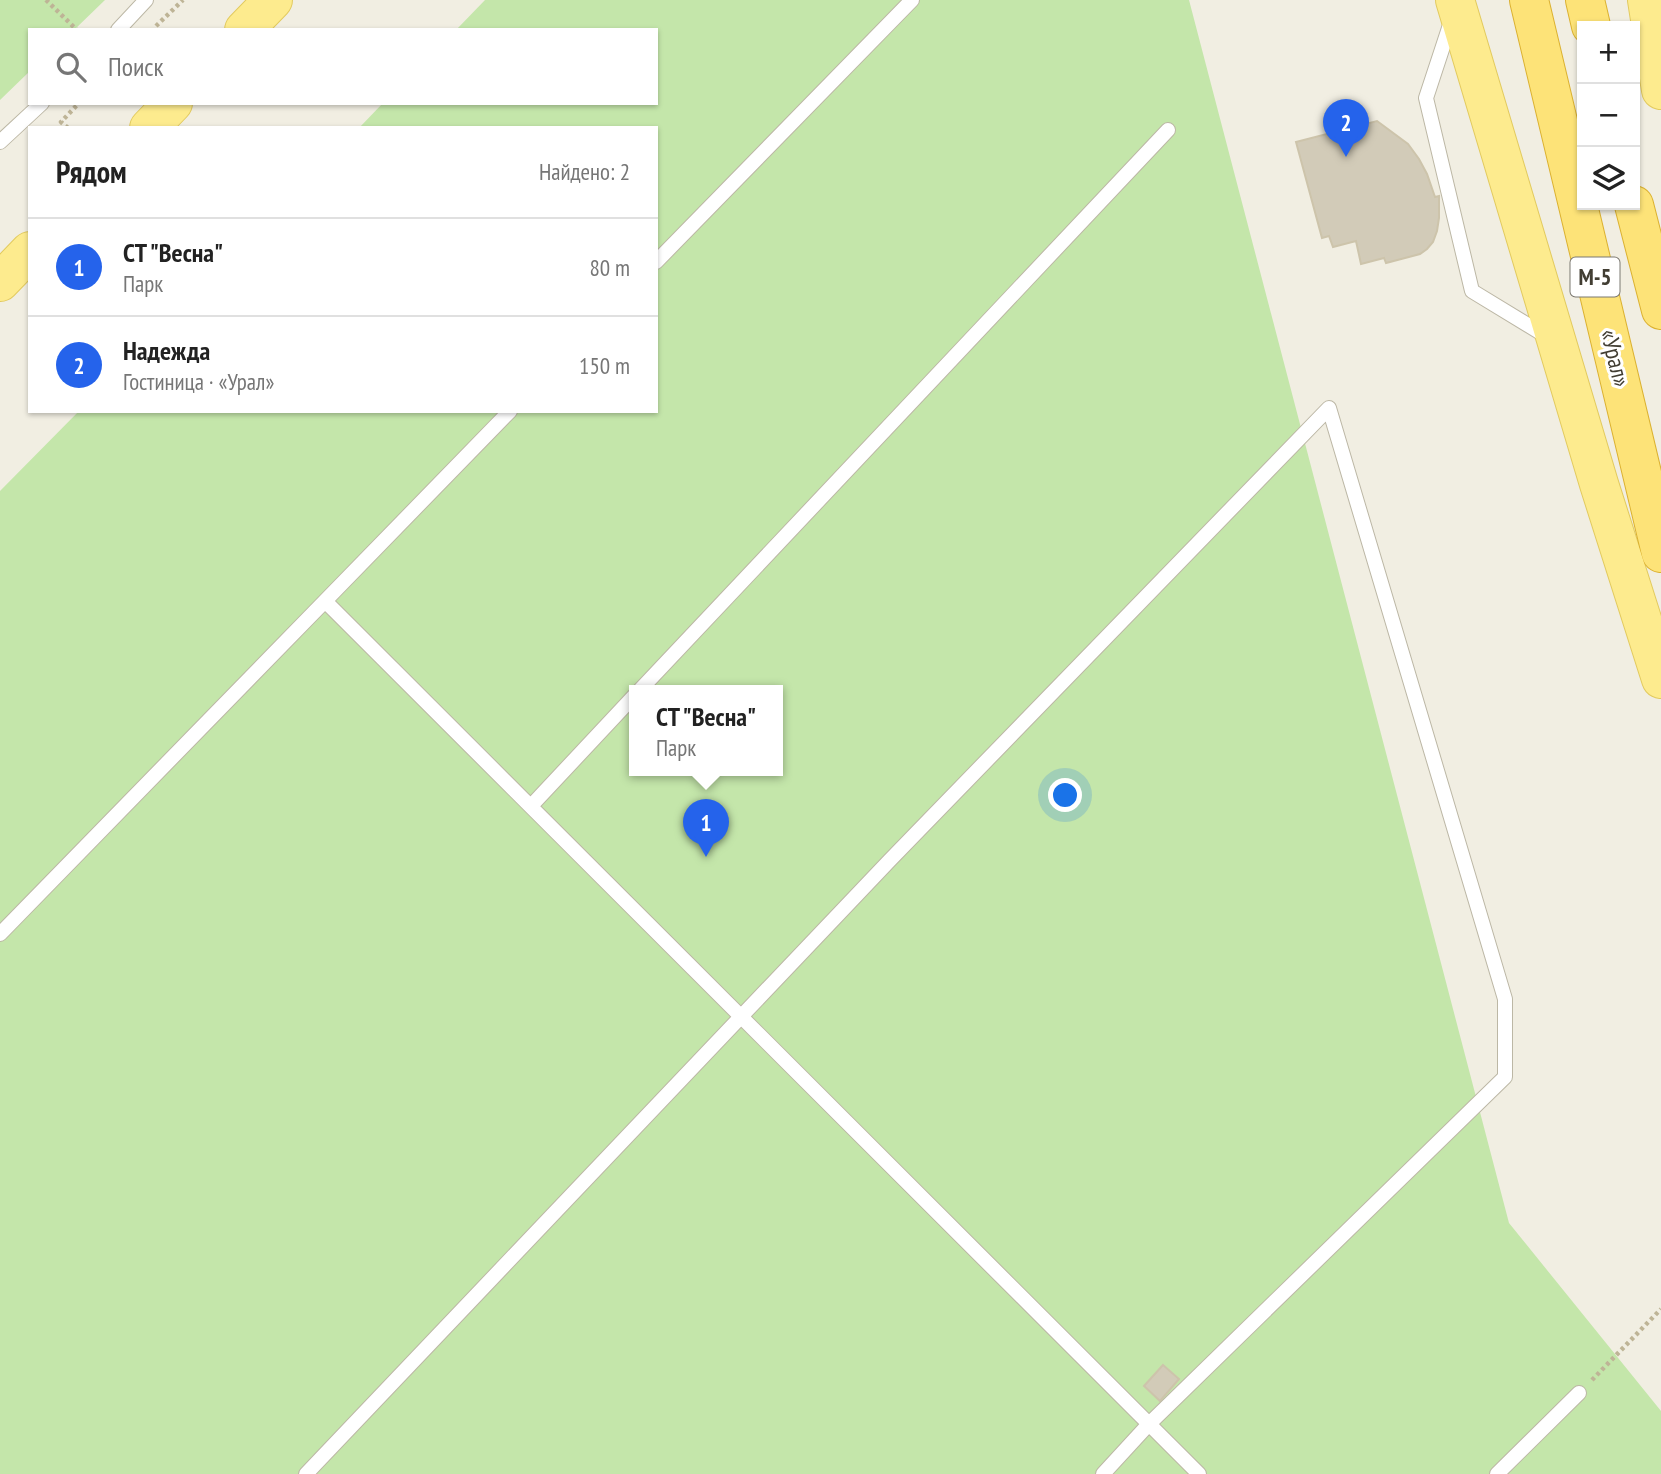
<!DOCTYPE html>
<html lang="ru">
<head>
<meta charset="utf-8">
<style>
	body { margin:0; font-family:"PT Sans Narrow",sans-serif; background:#f6f6f6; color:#222 }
	.controls { position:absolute; right:21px; top:21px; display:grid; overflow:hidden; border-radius:0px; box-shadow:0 2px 5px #0004 }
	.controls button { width:63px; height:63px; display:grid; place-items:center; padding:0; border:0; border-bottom:2px solid #e0e0e0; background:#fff; color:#222; font:35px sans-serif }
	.you { position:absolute; left:1066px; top:796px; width:24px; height:24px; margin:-18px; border:5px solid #fff; border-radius:50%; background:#1a73e8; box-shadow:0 0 0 10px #1a73e833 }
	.badge { display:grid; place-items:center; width:46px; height:46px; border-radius:50%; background:#2563eb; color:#fff; font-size:23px; font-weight:700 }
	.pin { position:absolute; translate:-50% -58px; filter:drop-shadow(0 2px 4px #0008) }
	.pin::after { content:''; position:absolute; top:37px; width:24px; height:21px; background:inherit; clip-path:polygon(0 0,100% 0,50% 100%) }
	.popup { position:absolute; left:629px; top:685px; width:154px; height:91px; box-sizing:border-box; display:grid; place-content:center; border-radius:0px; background:#fff; filter:drop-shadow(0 2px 5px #0005); font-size:23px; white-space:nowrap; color:#767676 }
	.popup b { font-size:26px; color:#222 }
	.popup::after { content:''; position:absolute; left:50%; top:100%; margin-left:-14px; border:14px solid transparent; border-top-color:#fff }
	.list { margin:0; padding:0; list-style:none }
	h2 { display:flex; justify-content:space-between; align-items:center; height:91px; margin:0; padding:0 28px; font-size:30px }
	h2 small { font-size:23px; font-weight:400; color:#767676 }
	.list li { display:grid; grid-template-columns:46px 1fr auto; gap:21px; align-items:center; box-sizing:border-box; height:98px; padding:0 28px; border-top:2px solid #e0e0e0 }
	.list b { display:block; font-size:26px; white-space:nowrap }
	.list p { margin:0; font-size:23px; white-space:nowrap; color:#767676 }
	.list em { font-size:23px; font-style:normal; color:#767676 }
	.icon { flex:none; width:38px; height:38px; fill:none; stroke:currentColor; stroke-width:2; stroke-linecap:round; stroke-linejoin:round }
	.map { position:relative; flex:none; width:1661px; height:1474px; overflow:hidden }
	.search { position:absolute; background:#fff; box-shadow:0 2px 5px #0004; left:28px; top:28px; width:630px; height:77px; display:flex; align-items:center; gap:18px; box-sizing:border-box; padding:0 24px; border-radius:0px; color:#767676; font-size:26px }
	.panel { position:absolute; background:#fff; box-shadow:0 2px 5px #0004; left:28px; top:126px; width:630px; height:287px; border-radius:0px }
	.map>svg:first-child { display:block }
</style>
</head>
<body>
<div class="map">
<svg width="1661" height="1474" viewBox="0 0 1661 1474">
	<rect width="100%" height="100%" fill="#f1eee2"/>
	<path fill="#c4e6aa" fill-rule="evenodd" d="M0 0H105L74 30H30V71L0 100Z
		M485 0H1189L1509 1223 1661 1411V1474H0V491L79 411H656V128H359L383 103H656V30H456ZM634 691H778V771H634Z"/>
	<path fill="#d2cbb8" stroke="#cdc4ab" stroke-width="2" d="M1377 121 1408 144 1419 159 1427 174 1435 197 1439 196V218L1437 231 1433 242 1427 249 1420 254 1386 263 1384 258 1361 264 1356 241 1333 247 1329 236 1322 238 1296 142Z
		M1163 1365 1179 1379 1160 1401 1144 1386Z"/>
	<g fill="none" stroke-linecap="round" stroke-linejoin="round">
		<g stroke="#bcb7a5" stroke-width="16">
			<path id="service" d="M1452 19 1426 98 1472 291 1546 336
				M118 30 146 0
				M0 142 42 103
				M656 262 912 0
				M325 601 510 411
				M639 691 1168 130
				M531 806 634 696
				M0 934 325 601 1199 1474
				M306 1474 890 860 1329 408 1505 999V1077L1148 1425 1103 1474
				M1497 1474 1579 1393"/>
		</g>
		<g stroke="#e2ca5f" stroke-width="40">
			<path id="primary" d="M1455 0 1599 484 1661 679
				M1647 0 1661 90
				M244 30 273 0
				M149 128 173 103
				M0 282 30 251"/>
		</g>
		<g stroke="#dbb131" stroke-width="40">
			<path id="trunk" d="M1529 0C1572 185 1618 368 1661 553
				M1585 0 1591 26
				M1634 205 1661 310"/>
		</g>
		<path stroke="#beb496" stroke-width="4.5" stroke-dasharray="3.5 3.5" stroke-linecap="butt" d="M46 0 77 30
			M156 26 183 0
			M68 128 61 122 79 103
			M1592 1380 1661 1309"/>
		<use href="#service" stroke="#fff" stroke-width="14"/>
		<use href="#primary" stroke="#fdeb8e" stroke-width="38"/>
		<use href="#trunk" stroke="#fde378" stroke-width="38"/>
	</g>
	<g text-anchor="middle" stroke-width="6" stroke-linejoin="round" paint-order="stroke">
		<rect fill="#fff" stroke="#7b7870" stroke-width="2" x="1570.5" y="257.5" width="49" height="39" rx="5"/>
		<g font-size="23" font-weight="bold" fill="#423e33">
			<text x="1595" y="285">М-5</text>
		</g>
		<g font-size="24" fill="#423e33" stroke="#fff">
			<text transform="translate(1615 358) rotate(76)" y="8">«Урал»</text>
		</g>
	</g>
</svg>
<div class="controls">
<button>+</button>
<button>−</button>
<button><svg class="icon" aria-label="layers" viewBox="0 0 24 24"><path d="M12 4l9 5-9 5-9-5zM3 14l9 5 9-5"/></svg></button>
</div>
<div class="you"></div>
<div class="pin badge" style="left:706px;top:857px">1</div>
<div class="popup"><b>СТ &quot;Весна&quot;</b>Парк</div>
<div class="pin badge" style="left:1346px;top:157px">2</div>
<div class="search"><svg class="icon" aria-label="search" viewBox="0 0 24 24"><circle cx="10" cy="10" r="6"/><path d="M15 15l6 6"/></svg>Поиск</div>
<section class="panel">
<h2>Рядом<small>Найдено: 2</small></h2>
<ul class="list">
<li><span class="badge">1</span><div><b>СТ &quot;Весна&quot;</b><p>Парк</p></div><em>80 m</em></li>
<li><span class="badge">2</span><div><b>Надежда</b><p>Гостиница · «Урал»</p></div><em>150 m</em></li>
</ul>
</section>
</div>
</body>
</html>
